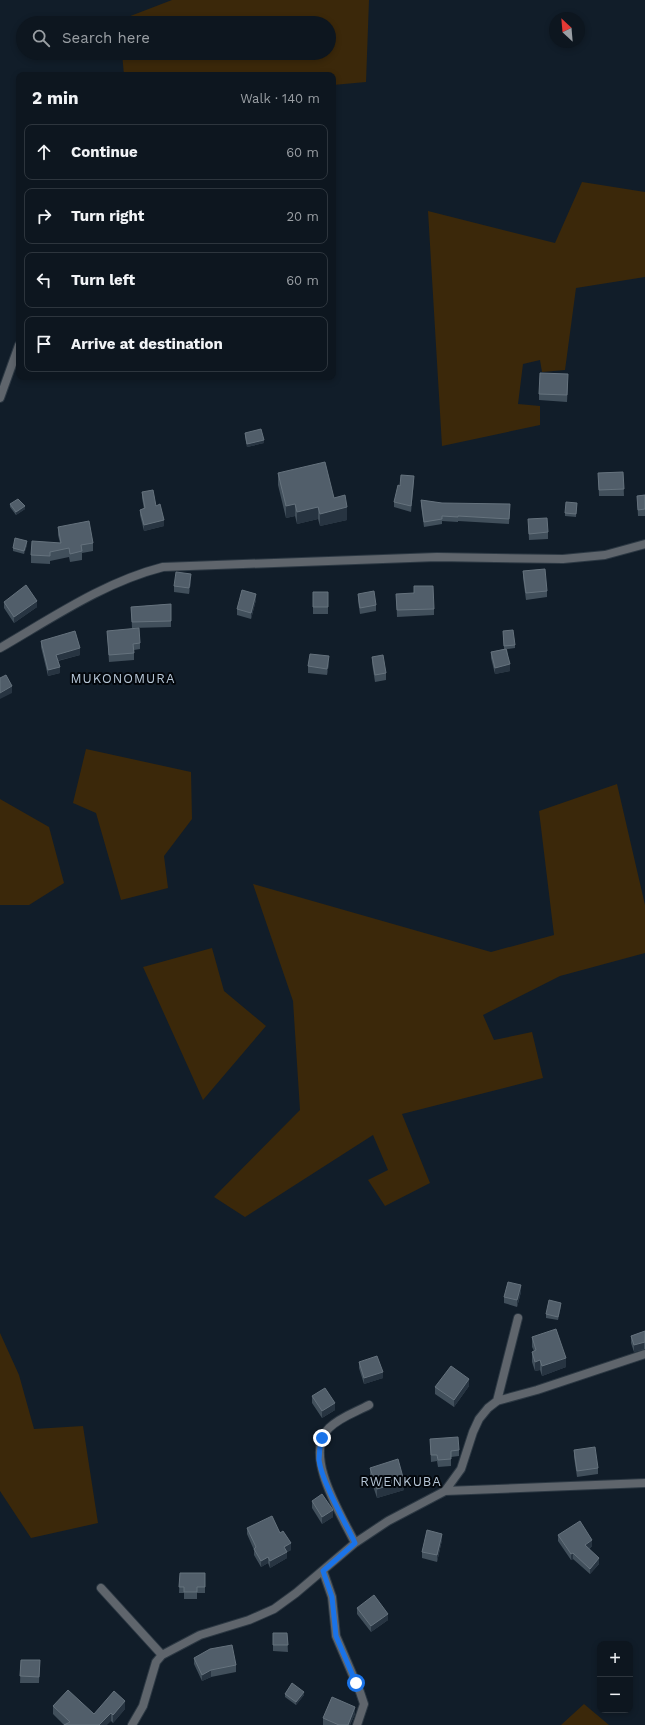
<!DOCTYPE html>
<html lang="en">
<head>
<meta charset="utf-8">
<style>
	body { margin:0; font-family:"Work Sans",sans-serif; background:#1b232c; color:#f1f3f6 }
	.controls { position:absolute; right:12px; bottom:12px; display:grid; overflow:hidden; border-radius:8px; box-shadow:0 2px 6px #0003 }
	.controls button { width:36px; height:36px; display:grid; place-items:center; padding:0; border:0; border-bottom:1px solid #2d353d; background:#0d161f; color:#f1f3f6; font:20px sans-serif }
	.compass { position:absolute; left:549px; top:12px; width:36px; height:36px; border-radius:50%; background:#0d161f; box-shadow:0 2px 6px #0003; rotate:334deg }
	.stop { position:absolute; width:12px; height:12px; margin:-9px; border:3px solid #1a73e8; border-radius:50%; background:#fff }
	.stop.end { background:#1a73e8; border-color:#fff; box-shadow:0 1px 4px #0008 }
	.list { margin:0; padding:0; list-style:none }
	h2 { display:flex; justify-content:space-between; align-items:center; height:52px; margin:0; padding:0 16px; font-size:17px }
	h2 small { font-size:13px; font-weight:400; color:#9a9fa4 }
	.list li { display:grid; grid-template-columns:26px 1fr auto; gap:12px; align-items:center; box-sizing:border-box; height:56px; margin:0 8px 8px; padding:0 8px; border:1px solid #2d353d; border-radius:8px }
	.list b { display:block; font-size:15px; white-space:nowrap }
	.list em { font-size:13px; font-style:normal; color:#9a9fa4 }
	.icon { flex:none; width:22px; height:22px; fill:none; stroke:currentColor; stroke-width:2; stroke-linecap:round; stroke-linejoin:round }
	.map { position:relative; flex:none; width:645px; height:1725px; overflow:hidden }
	.search { position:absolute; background:#0d161f; box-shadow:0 2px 6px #0003; left:16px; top:16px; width:320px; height:44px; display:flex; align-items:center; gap:10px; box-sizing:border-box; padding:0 14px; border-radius:22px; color:#9a9fa4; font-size:15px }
	.panel { position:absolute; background:#0d161f; box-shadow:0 2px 6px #0003; left:16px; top:72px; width:320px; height:308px; border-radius:8px }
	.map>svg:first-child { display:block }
</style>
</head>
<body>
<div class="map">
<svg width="645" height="1725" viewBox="0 0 645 1725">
	<rect width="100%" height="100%" fill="#111d29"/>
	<path fill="#3b280a" d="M172 0H369L366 82 333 85V75H124L122 53H329V23H120V20Z
		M582 182 645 192V277L576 288 565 370 542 372 540 360 523 364 518 404 540 406V425L442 446 428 211 555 243Z
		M86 749 191 772 192 819 164 856 168 888 121 900 96 813 73 803Z
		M617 784 645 905V953L560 976 483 1015 494 1040 532 1032 543 1078 402 1114 430 1183 385 1206 368 1180 388 1170 373 1135 245 1217 214 1197 300 1110 293 1001 253 884 491 952 554 935 539 811Z
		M0 799 49 827 64 883 29 905H0Z
		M212 948 224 991 266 1026 203 1100 143 967Z
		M0 1333 19 1375 34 1429 83 1426 98 1523 31 1538 0 1491Z
		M584 1704 609 1725H561Z"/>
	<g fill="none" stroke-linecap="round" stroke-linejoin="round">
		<g stroke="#2c3843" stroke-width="10">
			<path id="street" d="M0 398 19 345
				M0 648C52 618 104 582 163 567L437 557 563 559 605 555 645 544
				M497 1401 518 1318
				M445 1491 645 1483
				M355 1543C342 1516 302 1454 329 1428 340 1417 356 1412 369 1405
				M323 1571 332 1597 336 1636 360 1692 364 1704 357 1725
				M101 1588 162 1655
				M132 1725 143 1706 156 1662 162 1655 200 1635 249 1620 274 1609 296 1593 355 1543 388 1521 445 1491 461 1469 473 1432 479 1419 488 1408 497 1401 537 1390 645 1354"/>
		</g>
		<use href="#street" stroke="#5f656c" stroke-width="8"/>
	</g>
	<path fill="#414f5b" d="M568 381 567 402 539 400V394Z
		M245 433 264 443 247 447 245 437Z
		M623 472 624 496H599L598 473Z
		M278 473 334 498 347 520 320 526 318 519 297 524 295 516 286 518 278 485Z
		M414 481 411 512 394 507V502L400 486Z
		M142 492 156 506 164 526 144 531 140 515V510L144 509 142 498Z
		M645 495V516H638L637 496Z
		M421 500 442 503 510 509 509 524 458 521V522L442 521V524L424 527 421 505Z
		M577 503 576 517 565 516V513Z
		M10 504 25 509 16 515 10 507Z
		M528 519 548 532V539L529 540Z
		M58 527 93 543V551L82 553V560L70 562 69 557 50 561V564L31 563V555L60 543 58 535Z
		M27 545 24 554 13 551V548Z
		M523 571 547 591V597L526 600 523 578Z
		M191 581 189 594 174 592V586Z
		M313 592H328V614H313Z
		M358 594 376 605V611L360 614 358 601Z
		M396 594 434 609V615L397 617Z
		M256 600 251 619 237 615V609Z
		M4 602 37 607 14 623 4 608Z
		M171 604V627L132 628 131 607Z
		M107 631 140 643V649L134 650V660L109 662Z
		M503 631 515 645V648L507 649 510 671 495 674 491 658V652L504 649Z
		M41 641 80 655 58 661 60 673 48 676 41 647Z
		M372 657 386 673V680L375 682 372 663Z
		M329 663 327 675 308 673V666Z
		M521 1292 517 1307 504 1303V1297Z
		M561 1306 558 1320 546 1318V1314Z
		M645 1331V1349L634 1352 631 1343V1336Z
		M532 1337 566 1367 542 1376 540 1370 535 1371 532 1362V1352L534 1351 532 1347Z
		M359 1362 383 1378 364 1384 359 1368Z
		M469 1386 454 1407 435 1394V1387Z
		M312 1396 335 1410 322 1418 312 1403Z
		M430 1439 459 1450V1456L451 1457V1466L438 1467 437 1461 431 1462Z
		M574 1450 598 1468V1474L577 1477 574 1457Z
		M370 1468 404 1490 377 1498 370 1477Z
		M312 1501 333 1517 322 1524 312 1508Z
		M247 1528 280 1533 291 1550 287 1552V1558L270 1568 268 1563 261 1567 254 1555V1550L247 1534Z
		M558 1535 592 1546 589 1549 599 1564 590 1574 573 1559 571 1560 558 1541Z
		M442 1540 437 1562 422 1558V1552Z
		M180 1573H205V1593H197V1599H184V1593H179Z
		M357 1608 388 1620 371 1632 357 1614Z
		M273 1633H287L288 1652 273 1651Z
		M194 1658 236 1665V1672L211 1677 202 1681 194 1664Z
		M21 1660H40L39 1683H20Z
		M285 1694 304 1695 296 1705 285 1697Z
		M53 1706 94 1714 125 1709 113 1723 111 1721 64 1725 53 1714Z
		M355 1714 350 1725H323V1718Z"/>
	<path fill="#273441" d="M264 440V443L247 447V444Z
		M414 476V481L411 512V506Z
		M295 504V516L286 518V506Z
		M25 506V509L16 515V512Z
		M318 507V519L297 524V512Z
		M347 507V520L320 526V514Z
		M164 520V526L144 531V525Z
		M27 541V545L24 554V551Z
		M191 574V581L189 594V588Z
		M256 594V600L251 619V613Z
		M37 601V607L14 623V617Z
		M80 648V655L56 661V655Z
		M329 656V663L327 675V669Z
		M510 664V671L495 674V668Z
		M60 667V673L48 676V670Z
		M12 686V693L0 699V693Z
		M521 1285V1292L517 1307V1300Z
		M561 1303V1306L558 1320V1317Z
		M644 1342V1349L634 1352V1345Z
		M566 1358V1367L542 1376V1366Z
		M540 1360V1370L535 1371V1362Z
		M383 1372V1378L364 1384V1378Z
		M469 1379V1386L454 1407V1400Z
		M335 1403V1410L322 1418V1411Z
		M404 1481V1490L377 1498V1489Z
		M333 1510V1517L322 1524V1517Z
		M442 1534V1540L437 1562V1555Z
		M592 1540V1546L585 1551V1545Z
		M291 1543V1550L287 1552V1558L270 1568V1561L284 1547Z
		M573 1553V1559L571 1560V1554Z
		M268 1557V1563L261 1567V1561Z
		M599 1558V1564L590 1574V1569Z
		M388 1614V1620L371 1632V1626Z
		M211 1670V1677L202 1681V1675Z
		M304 1692V1695L296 1705V1702Z
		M125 1701V1709L113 1723V1715Z
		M355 1707V1714L350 1725H348Z
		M111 1713V1721L107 1725H99Z"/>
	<path fill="#515e6a" stroke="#65727d" d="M540 373 568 374 567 395 539 394Z
		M261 429 264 440 247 444 245 433Z
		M325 462 334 498 345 495 347 507 320 514 318 507 297 512 295 504 286 506 278 473Z
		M623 472 624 489 599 490 598 473Z
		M401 475 414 476 411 506 394 502 398 485 400 486Z
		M153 490 156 506 160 504 164 520 144 525 140 510 145 508 142 492Z
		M645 495V509L638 510 637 496Z
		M18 499 25 506 16 512 10 504Z
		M421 500 442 503 510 504 509 519 458 516V517L442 516V519L424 522Z
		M566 502 577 503 576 514 565 513Z
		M547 518 548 532 529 534 528 519Z
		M89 521 93 543 81 545 82 551 70 554 69 548 50 552V556L31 555 32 541 61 543 58 527Z
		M15 538 27 541 24 551 13 548Z
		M545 569 547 591 526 593 523 571Z
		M176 572 191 574 189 588 174 586Z
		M26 585 37 601 14 617 4 602Z
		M414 586H433L434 609 397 610 396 594 414 593Z
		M242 590 256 594 251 613 237 609Z
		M374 591 376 605 360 608 358 594Z
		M313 592H328V607H313Z
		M171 604V621L132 622 131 607Z
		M139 628 140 643 133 644 134 653 109 655 107 631Z
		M513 630 515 645 504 646 503 631Z
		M75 631 80 648 56 655 60 667 48 670 41 641Z
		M506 649 510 664 495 668 491 652Z
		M310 654 329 656 327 669 308 666Z
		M383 655 386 673 375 675 372 657Z
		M6 675 12 686 0 693V678Z
		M508 1282 521 1285 517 1300 504 1297Z
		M549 1300 561 1303 558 1317 546 1314Z
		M556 1329 566 1358 542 1366 540 1360 535 1362 532 1352 536 1350 532 1337Z
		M645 1331V1342L634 1345 631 1336Z
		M377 1356 383 1372 364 1378 359 1362Z
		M451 1366 469 1379 454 1400 435 1387Z
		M325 1388 335 1403 322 1411 312 1396Z
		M458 1437 459 1450 451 1451V1459L438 1460 437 1455H431L430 1439Z
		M595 1447 598 1468 577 1471 574 1450Z
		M398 1459 404 1481 377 1489 370 1468Z
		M322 1494 333 1510 322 1517 312 1501Z
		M272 1516 280 1533 283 1531 291 1543 284 1547 287 1552 270 1561 268 1557 261 1561 254 1549 256 1547 247 1528Z
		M580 1521 592 1540 585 1545 599 1558 590 1569 573 1553 571 1554 558 1535Z
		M427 1530 442 1534 437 1555 422 1552Z
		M180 1573H205V1587H197V1592H184V1587H179Z
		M374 1595 388 1614 371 1626 357 1608Z
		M273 1633H287L288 1645H273Z
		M232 1645 236 1665 211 1670 202 1675 194 1658 210 1649Z
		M21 1660H40L39 1677 20 1676Z
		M292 1683 304 1692 296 1702 285 1694Z
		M68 1690 94 1714 114 1691 125 1701 113 1715 111 1713 99 1725H64L70 1722 53 1706Z
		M332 1697 355 1707 348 1725H339L323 1718Z"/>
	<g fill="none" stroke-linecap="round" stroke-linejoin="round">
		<path stroke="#1a73e8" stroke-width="5" d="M322 1438C320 1445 319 1452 319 1460 322 1482 345 1522 355 1543L323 1571 332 1597 336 1636 356 1683"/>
	</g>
	<g text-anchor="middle" stroke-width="4" stroke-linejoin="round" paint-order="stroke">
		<g font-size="13" letter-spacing="1" fill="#b7c7d7" stroke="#03070c">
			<text x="123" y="683">MUKONOMURA</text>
			<text x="401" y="1486">RWENKUBA</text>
		</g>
	</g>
</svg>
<div class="controls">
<button>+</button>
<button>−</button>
</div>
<svg class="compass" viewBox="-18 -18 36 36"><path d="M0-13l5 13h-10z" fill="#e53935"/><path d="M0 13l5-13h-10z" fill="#9a9fa4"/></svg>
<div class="stop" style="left:356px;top:1683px"></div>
<div class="stop end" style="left:322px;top:1438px"></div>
<div class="search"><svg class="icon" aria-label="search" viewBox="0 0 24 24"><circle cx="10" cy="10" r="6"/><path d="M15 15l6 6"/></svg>Search here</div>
<section class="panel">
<h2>2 min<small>Walk · 140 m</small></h2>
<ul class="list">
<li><svg class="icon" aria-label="ahead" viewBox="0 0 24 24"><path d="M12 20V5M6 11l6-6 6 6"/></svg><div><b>Continue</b></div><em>60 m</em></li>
<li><svg class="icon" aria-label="right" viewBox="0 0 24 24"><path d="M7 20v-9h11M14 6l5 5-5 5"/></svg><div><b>Turn right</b></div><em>20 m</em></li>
<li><svg class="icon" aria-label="left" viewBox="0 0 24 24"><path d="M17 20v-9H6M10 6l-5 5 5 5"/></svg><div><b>Turn left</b></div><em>60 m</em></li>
<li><svg class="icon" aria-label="arrive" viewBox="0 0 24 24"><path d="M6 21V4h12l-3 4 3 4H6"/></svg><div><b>Arrive at destination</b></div></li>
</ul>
</section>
</div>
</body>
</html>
